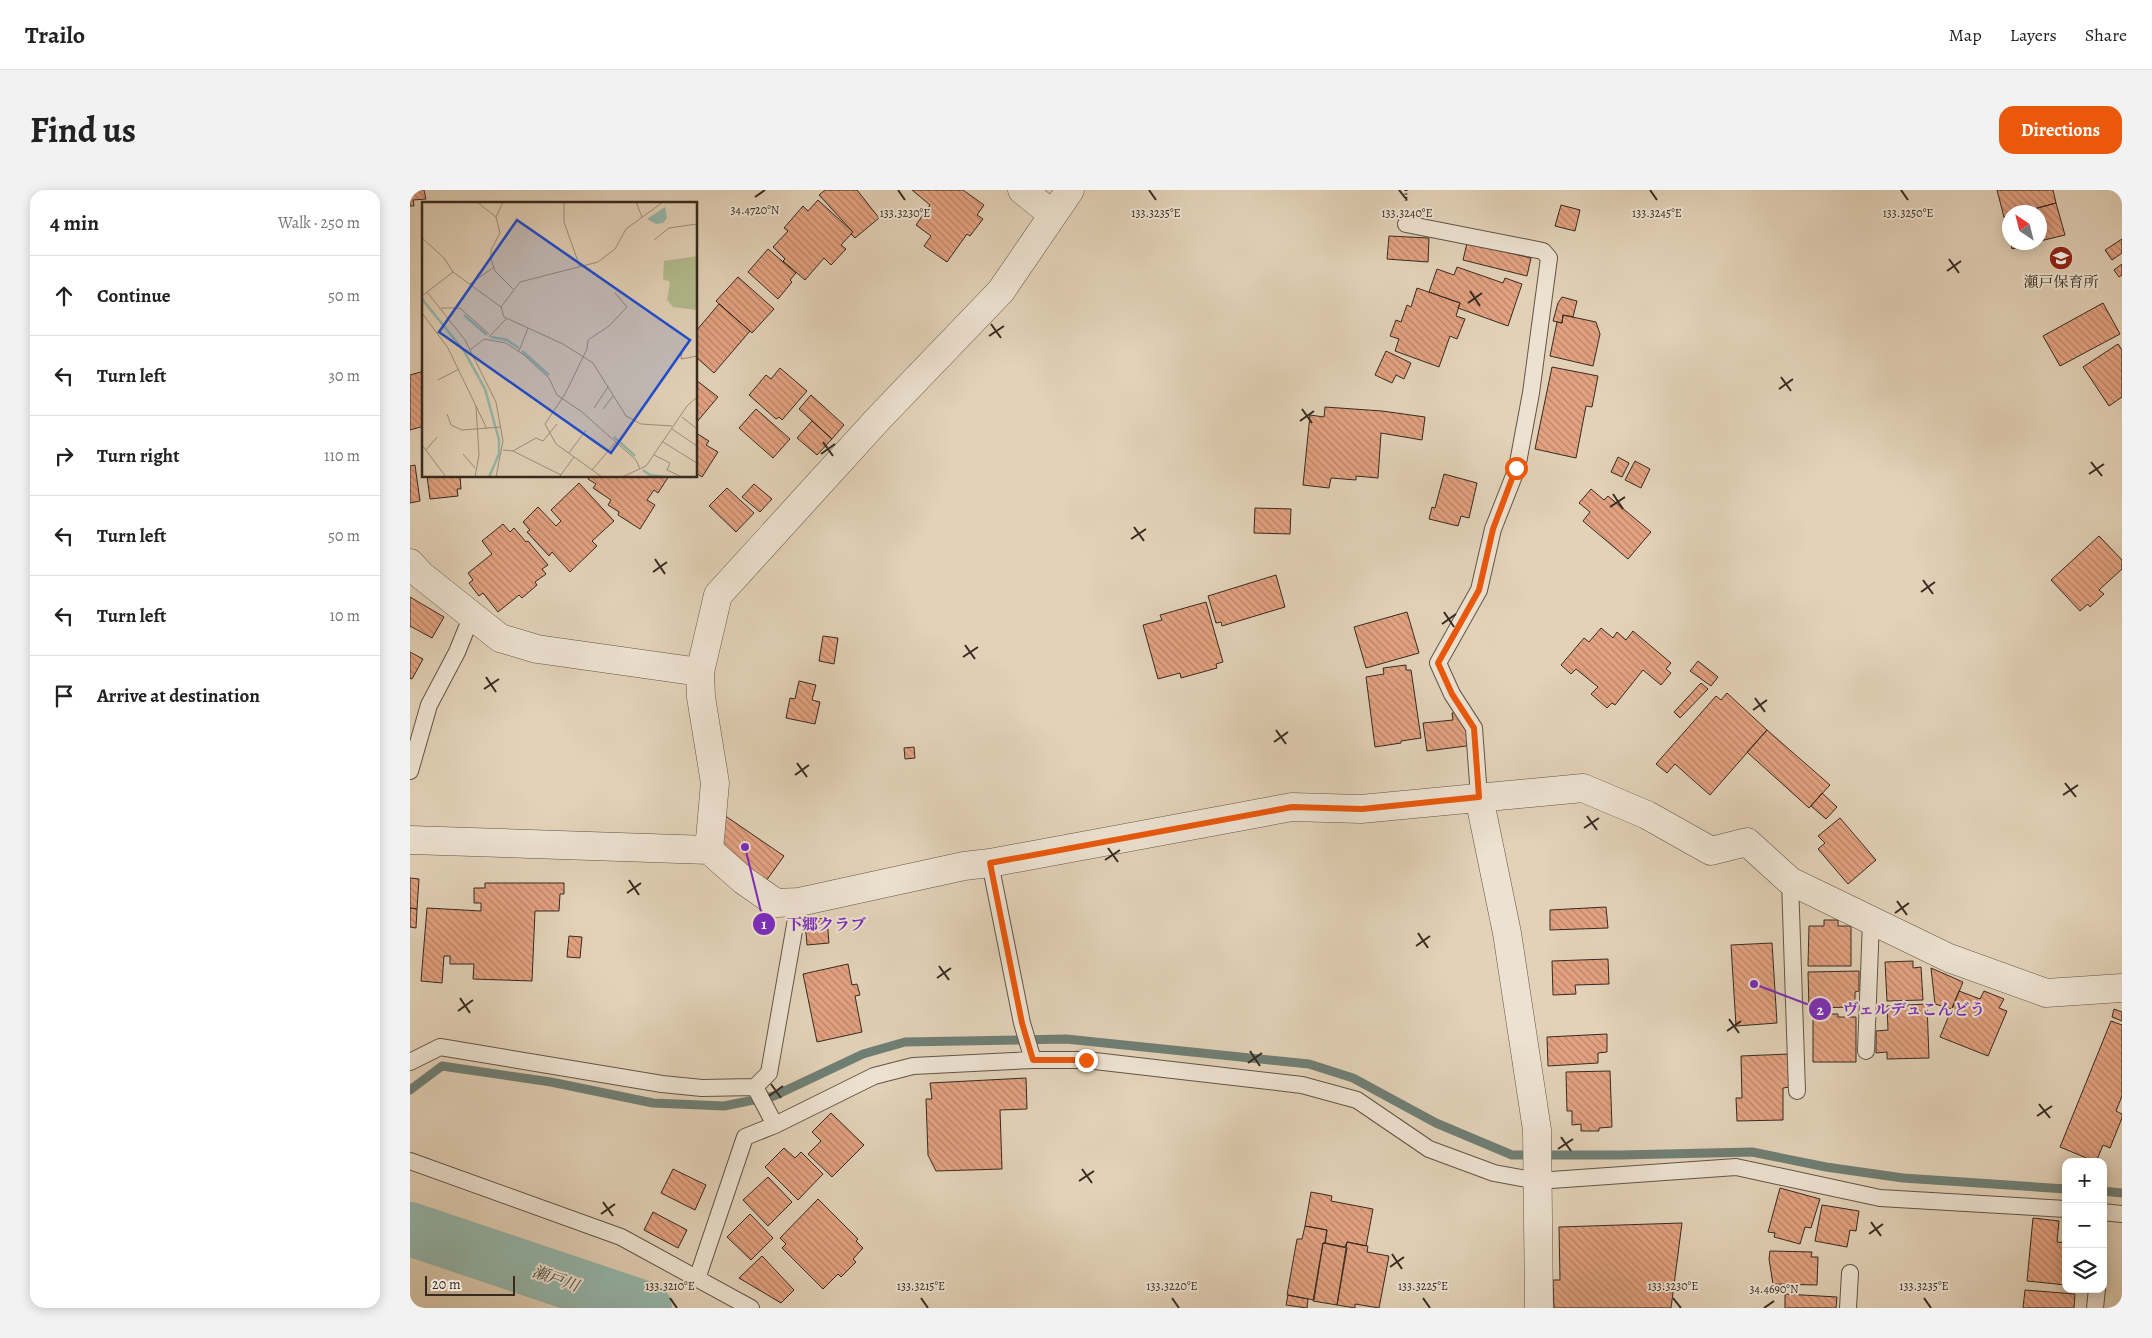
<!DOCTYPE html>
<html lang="en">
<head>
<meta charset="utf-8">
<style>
	body { margin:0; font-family:Alegreya,"Noto Serif JP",serif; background:#f2f2f2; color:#222 }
	.controls { position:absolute; right:15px; bottom:15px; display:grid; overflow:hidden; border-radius:10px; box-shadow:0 2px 12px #0003 }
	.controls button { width:45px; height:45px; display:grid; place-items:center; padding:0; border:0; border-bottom:1px solid #e0e0e0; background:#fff; color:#222; font:25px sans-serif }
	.compass { position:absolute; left:1592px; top:15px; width:45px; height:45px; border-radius:50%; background:#fff; box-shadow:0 2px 12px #0003; rotate:325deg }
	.scale { position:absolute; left:15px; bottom:12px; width:90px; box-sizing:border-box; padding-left:5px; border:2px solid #362a21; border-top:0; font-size:14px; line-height:18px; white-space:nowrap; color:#362a21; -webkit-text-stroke:4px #ede2d1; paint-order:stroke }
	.stop { position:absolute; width:15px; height:15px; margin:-11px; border:4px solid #ea580c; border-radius:50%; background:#fff }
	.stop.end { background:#ea580c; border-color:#fff; box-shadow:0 1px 5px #0008 }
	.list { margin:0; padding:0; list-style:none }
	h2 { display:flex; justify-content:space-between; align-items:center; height:65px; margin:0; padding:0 20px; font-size:21px }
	h2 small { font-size:16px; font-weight:400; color:#767676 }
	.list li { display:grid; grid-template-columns:32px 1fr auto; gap:15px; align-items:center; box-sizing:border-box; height:80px; padding:0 20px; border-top:1px solid #e0e0e0 }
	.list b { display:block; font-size:19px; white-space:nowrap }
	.list em { font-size:16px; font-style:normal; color:#767676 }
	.icon { flex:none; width:28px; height:28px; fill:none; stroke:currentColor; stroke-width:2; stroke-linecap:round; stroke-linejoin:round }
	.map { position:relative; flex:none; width:1712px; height:1118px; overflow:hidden; border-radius:15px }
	header { display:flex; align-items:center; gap:30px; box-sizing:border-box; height:70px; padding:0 25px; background:#fff; border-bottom:1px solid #e0e0e0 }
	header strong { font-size:24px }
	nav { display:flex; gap:28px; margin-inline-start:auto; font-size:18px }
	.intro { display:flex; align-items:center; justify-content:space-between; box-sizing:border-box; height:120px; padding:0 30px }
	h1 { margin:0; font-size:35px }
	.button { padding:12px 22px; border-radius:15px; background:#ea580c; color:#fff; font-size:18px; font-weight:700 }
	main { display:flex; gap:30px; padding:0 30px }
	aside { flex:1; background:#fff; border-radius:15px; box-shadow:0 2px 12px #0003 }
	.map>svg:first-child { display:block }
</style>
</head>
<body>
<header>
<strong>Trailo</strong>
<nav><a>Map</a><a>Layers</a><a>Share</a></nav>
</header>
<div class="intro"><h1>Find us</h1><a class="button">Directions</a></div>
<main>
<aside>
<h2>4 min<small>Walk · 250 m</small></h2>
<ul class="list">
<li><svg class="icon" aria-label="ahead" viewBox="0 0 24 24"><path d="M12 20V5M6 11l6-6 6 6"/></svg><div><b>Continue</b></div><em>50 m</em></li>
<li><svg class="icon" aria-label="left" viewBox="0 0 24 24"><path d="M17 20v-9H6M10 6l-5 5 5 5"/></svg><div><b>Turn left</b></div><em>30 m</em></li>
<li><svg class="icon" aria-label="right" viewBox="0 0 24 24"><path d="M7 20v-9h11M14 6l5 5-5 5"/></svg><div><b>Turn right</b></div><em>110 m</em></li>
<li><svg class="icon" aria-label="left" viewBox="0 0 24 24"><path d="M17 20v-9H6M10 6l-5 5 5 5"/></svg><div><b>Turn left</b></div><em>50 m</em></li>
<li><svg class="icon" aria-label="left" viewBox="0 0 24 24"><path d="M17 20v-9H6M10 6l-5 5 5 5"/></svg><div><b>Turn left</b></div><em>10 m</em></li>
<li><svg class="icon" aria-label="arrive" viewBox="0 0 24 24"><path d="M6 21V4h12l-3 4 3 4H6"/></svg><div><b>Arrive at destination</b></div></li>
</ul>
</aside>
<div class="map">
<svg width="1712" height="1118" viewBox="0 0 1712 1118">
	<defs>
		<pattern id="building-back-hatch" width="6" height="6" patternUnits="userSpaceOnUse" patternTransform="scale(1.25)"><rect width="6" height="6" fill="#e3a281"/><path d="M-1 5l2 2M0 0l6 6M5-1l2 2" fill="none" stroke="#b98469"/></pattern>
	</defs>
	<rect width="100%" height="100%" fill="#e3d2b8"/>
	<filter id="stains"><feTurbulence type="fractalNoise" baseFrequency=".004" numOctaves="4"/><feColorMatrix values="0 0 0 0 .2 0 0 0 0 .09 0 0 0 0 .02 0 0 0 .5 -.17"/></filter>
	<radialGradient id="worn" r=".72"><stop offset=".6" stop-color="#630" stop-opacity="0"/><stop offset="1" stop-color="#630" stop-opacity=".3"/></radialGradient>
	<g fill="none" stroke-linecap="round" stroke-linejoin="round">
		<path stroke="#6f7f75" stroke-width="9" d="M0 900 32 876 141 892 243 913 314 916 364 906 453 864 495 852 656 849 899 874 943 888 1026 933 1102 965H1212L1342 962 1416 977 1493 988 1656 999
			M1693 1001 1712 1003"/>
		<path stroke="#95b8ad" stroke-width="54" d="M0 1039 235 1118"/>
	</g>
	<path fill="url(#building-back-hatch)" stroke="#362a21" d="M0 0H14L16 9 3 10 4 16H0Z
		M415 0H447L469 28 445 48 441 44 443 42 409 5Z
		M502 0H553L574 15 567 25 573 29 560 46 557 44 537 72 514 56 521 46 506 35 520 15Z
		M1587 0H1643L1646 13 1613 22H1600V26L1594 27Z
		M408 10 443 42 431 55 436 59 421 75 414 68 395 90 373 71 375 69 363 57 378 41 374 38 393 16 398 21Z
		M1646 13 1655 45 1630 51V22H1613Z
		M1151 15 1170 20 1165 41 1145 36Z
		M1600 26V47L1594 27Z
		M979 46 1019 48 1018 72 977 69Z
		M1712 49V63L1702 70 1695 60Z
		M1601 52H1626L1602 59Z
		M1057 53 1121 68 1117 86 1053 70Z
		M358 59 386 83 380 90 382 92 368 109 338 82Z
		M1712 74V85L1709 87 1704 80Z
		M1047 77 1093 93 1095 88 1112 94 1098 136 1048 118 1050 113 1019 102 1027 79 1044 85Z
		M328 87 364 119 342 143 306 111Z
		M1007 98 1050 113 1046 126 1055 129 1047 149 1040 146 1029 177 985 161 989 149 980 146 986 130 991 132 997 115 1001 117Z
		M1152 107 1167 111 1163 127 1153 125 1152 133 1143 131 1148 113Z
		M1693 113 1710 144 1650 176 1633 146Z
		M309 114 340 141 304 183 286 167V141Z
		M1153 125 1186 132 1190 144 1183 176 1140 166 1147 132 1152 133Z
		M1708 154 1712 160V207L1699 216 1673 177Z
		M976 161 1001 173 994 189 986 185 982 193 965 185Z
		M1142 177 1188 186 1182 217 1176 216 1166 268 1125 259Z
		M370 178 397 201 372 230 369 227 366 229 339 205 356 185 361 189Z
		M14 181V236L0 240V185Z
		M286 190 308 207 286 233Z
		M401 205 434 235 422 249 389 219Z
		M915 217 972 221 1015 227 1012 250 971 243 968 288 946 286V290L921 288 919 298 893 295 900 225 914 227Z
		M346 219 380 249 363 268 329 238Z
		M402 231 422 249 407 265 387 248Z
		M286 243 299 251 296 255 308 262 292 287 286 283Z
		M1208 267 1219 273 1212 287 1201 282Z
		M1225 271 1240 279 1231 298 1215 290Z
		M5 275 10 311 0 313V276Z
		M1034 284 1067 293 1059 328 1051 326 1048 336 1019 329 1022 317 1025 318Z
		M17 286H50L51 299H47L48 306 20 309Z
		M179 286H259L248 303 244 300 237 310 245 315 230 339 208 325 209 322 198 315 201 310 183 298 186 294 178 289Z
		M169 293 204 331 182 351 187 356 160 382 142 362 139 366 117 342 120 340 113 332 128 317 146 336 151 331 141 320Z
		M344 294 362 309 350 322 332 307Z
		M317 298 344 323 326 342 299 316Z
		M1181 299 1194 310 1198 306 1241 342 1218 369 1173 331 1180 322 1169 313Z
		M845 318 881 319 880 344 844 343Z
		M93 334 100 342 104 338 116 352 118 351 138 375 132 379 136 384 125 392 127 395 112 408 109 405 88 422 73 403 69 406 59 393 63 390 58 383 82 364 72 351Z
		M1689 346 1712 370V379L1689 400 1694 404 1680 417 1678 414 1670 421 1641 390Z
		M866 385 875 417 812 436 811 432 806 433 798 406Z
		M0 407 34 427 22 448 0 436Z
		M796 412 813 472 806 474 807 478 771 488 770 483 748 489 733 435 752 430 750 425Z
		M997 422 1009 463 956 478 944 437Z
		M1191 438 1203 448 1207 442 1216 450 1223 441 1261 473 1256 479 1261 483 1251 495 1233 480 1205 515 1202 513 1197 518 1181 504 1188 497 1166 479 1161 484 1151 475 1174 448 1179 452Z
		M413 446 428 448 424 474 409 471Z
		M0 462 13 469 2 489 0 488Z
		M1288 471 1308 487 1301 496 1280 481Z
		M996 475V480H1001L1011 548 991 551V553L965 557 956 487 974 484 973 478Z
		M389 491 406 495 402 510 410 512 405 534 376 528 380 508 385 509Z
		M1291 493 1298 499 1270 528 1264 522Z
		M1317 503 1357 540 1300 605 1265 574 1257 583 1246 574 1306 506 1311 510Z
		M1060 521 1064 555 1017 561 1013 533 1043 530 1042 523Z
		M1357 540 1420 595 1399 618 1337 562Z
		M504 557 505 568 495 569 494 558Z
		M1412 603 1427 617 1416 629 1401 616Z
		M314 625 374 666 356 691 297 649Z
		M1430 628 1466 670 1438 694 1408 659 1415 653 1408 646Z
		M0 688 9 689 7 719 0 718Z
		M75 693H154V704H150L149 721H125L122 791 63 789 64 774H40V766H34L32 793 11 791 17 718 71 721V713H64V698H75Z
		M1196 717 1198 738 1140 740V720Z
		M0 718 7 719 6 738 0 737Z
		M417 728 419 753 397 755 395 730Z
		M1414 730H1428V736H1441V776H1398L1399 736H1414Z
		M159 746 172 747 170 768 157 767Z
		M1362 753 1367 833 1326 836 1321 755Z
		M1198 769 1199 794 1165 795 1166 804 1143 805 1142 771Z
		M1503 771V778L1511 777 1513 810 1477 811 1475 772Z
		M438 774 442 795 447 794 450 805 445 806 452 842 407 852 393 784Z
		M1521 778 1553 792 1542 819 1525 814Z
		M1449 781V801L1445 802V817L1399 818 1398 782Z
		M1549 801 1570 809 1574 801 1594 809 1589 818 1597 821 1578 866 1530 847Z
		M1517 814 1519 868 1477 869V862L1466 863V841L1478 840 1477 816Z
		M1704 819 1712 822V831L1702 827Z
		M1403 824H1428V827H1446V872H1403Z
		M1701 831 1712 835V906L1706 921 1712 924V928L1700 958 1693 955 1686 972 1650 957Z
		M1197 844V862L1188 863V873L1138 876 1137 847Z
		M1379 864 1380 897 1373 898V930L1327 931 1326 908H1332L1331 866Z
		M1200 881 1202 937 1189 938V941H1171V934L1162 935V921H1157L1156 882Z
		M616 888 617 919 590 920 592 979 526 981 518 965 516 909H522L520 893Z
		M421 923 454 955 422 987 398 964 411 951 402 942Z
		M374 958 385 968 391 962 413 984 388 1010 355 977Z
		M263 979 296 995 285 1020 251 1003Z
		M358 987 382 1012 358 1036 333 1010Z
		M1370 998 1410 1009 1401 1038 1395 1037 1390 1054 1364 1047 1365 1043 1358 1042Z
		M901 1002 922 1006 921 1011 963 1019 956 1056 937 1052 935 1057 915 1053 917 1040 895 1036Z
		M408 1009 448 1049 446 1051 453 1058 443 1069 446 1072 431 1087 428 1084 413 1099 372 1058 376 1054 370 1048Z
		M1412 1015 1449 1021 1446 1041 1440 1040 1437 1057 1405 1051Z
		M243 1022 277 1040 268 1058 234 1040Z
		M340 1024 363 1048 341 1070 317 1047Z
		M1623 1028 1649 1031 1647 1052 1656 1053V1095L1617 1091Z
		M1272 1033 1261 1118H1144L1143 1090H1150L1149 1037Z
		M895 1036 917 1040 915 1053H913L904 1110 877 1105 887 1049H892Z
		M937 1052 958 1056 957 1062 979 1066 969 1118 945 1114V1118L927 1115Z
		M913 1053 937 1058 927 1115 903 1111Z
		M1360 1061 1402 1062 1401 1067H1408L1407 1095 1363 1094 1359 1069Z
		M352 1066 384 1100 371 1113 329 1088Z
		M1615 1100 1665 1104 1664 1118H1613Z
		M1375 1104 1427 1107 1426 1118H1375Z
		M878 1105 898 1109 897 1118 876 1115Z"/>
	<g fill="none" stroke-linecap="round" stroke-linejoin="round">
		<g stroke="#615447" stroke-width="18">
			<path id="lane" d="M996 34 1133 61 1139 68 1121 203 1107 278 1083 339 1069 400 1028 473 1042 504 1064 538 1069 607
				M0 581 19 515 47 462 62 425
				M580 673 612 833 623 870
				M1380 691 1387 901
				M1456 861 1461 731
				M0 872 30 857 252 894 292 898 345 897 359 883 389 712
				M345 897 365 935
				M0 971 211 1047 341 1118
				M1693 1022 1712 1024
				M287 1089 335 947 365 935 464 886 503 876 623 870H676L892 895 947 910 1019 959 1084 983 1127 991 1326 977 1470 1008 1656 1019
				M1438 1118 1440 1083
				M1685 1118 1687 1099"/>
		</g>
		<g stroke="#615447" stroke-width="29">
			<path id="street" d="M612 0 642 24
				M0 373 11 385 90 448 127 459 290 482
				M1069 607 1097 743 1127 940 1129 1118
				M0 650 299 660 333 690 366 713 389 712 554 676 580 673 882 617 951 619 1173 598 1237 625 1301 661 1337 652 1380 691 1539 768 1636 803 1712 798
				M299 660 305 593 291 507 290 482 308 405 469 228 591 101 660 0"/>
		</g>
		<path stroke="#362a21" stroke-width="3" stroke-dasharray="1 2.5" stroke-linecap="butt" d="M996 0V11"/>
		<use href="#lane" stroke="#ede2d1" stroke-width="16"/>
		<use href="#street" stroke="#ede2d1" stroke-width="28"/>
	</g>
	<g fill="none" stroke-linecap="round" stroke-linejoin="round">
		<path stroke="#ea580c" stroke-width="6" d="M676 870H623L612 833 580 673 882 617 952 619 1069 607 1064 538 1042 504 1028 473 1069 400 1083 339 1106 278"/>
	</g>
	<path fill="none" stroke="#362a21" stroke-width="2" d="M488 0 495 10M739 0 746 10M989 0 997 10M1240 0 1247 10M1491 0 1498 10M345 7 355 0M1539 69 1549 83M1537 81 1551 71M1060 101 1070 116M1058 113 1072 103M581 134 591 148M579 146 594 136M1371 187 1381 201M1369 199 1383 189M892 219 902 233M890 231 904 221M413 252 423 266M411 264 425 254M1681 272 1692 286M1679 284 1694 274M1203 304 1213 319M1200 317 1215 307M724 337 734 351M721 349 736 339M245 369 255 384M243 382 257 372M1513 390 1523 404M1511 402 1525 392M1034 422 1044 437M1032 434 1046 424M555 455 565 469M553 467 568 457M76 487 86 502M74 499 89 489M1345 508 1355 522M1343 520 1357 510M866 540 876 554M864 552 878 542M387 573 397 587M385 585 399 575M1655 593 1666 607M1653 605 1668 595M1177 626 1187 640M1174 638 1189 628M698 658 708 672M695 670 710 660M219 690 229 705M217 703 231 693M1487 711 1497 725M1485 723 1499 713M1008 743 1018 758M1006 756 1020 746M529 776 539 790M527 788 541 778M50 808 60 823M48 821 63 810M1319 829 1329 843M1317 841 1331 831M840 861 850 876M838 873 852 863M361 894 371 908M359 906 373 896M1629 914 1640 928M1627 926 1642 916M1151 947 1161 961M1148 959 1163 949M672 979 682 993M669 991 684 981M193 1012 203 1026M191 1024 205 1014M1461 1032 1471 1046M1459 1044 1473 1034M982 1064 992 1079M980 1077 994 1067M260 1108 267 1118M511 1108 518 1118M762 1108 769 1118M1013 1108 1020 1118M1263 1108 1271 1118M1514 1108 1521 1118M1354 1118 1364 1111"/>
	<defs>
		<g id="school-disc" transform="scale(1.25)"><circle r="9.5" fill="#8f2418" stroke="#ede2d1"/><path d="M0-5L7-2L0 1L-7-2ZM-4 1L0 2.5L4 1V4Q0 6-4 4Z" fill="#fff"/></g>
	</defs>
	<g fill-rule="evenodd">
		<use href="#school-disc" x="1651" y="68"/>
	</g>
	<g text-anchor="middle" stroke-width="4" stroke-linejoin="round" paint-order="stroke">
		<g font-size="15" fill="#362a21" stroke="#ede2d1">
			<text x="1651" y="97">瀬戸保育所</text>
		</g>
		<g font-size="16" font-style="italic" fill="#4e4e44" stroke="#ede2d1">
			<text transform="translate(146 1088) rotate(19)" y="6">瀬戸川</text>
		</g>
	</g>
	<g transform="translate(12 12)">
		<rect width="275" height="275" fill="#e3d2b8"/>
		<path d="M275 54V108L251 105 245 98 248 80 241 77 242 59Z" fill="#b3bc8f"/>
		<path d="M243 5 245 16 241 21 234 22 225 17Z" fill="#95b8ad"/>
		<path fill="none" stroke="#95b8ad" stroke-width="2.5" d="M0 97 42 149 63 187 77 238V252L67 275M42 113 65 133M69 135 85 138 97 146M100 149 127 173M192 235 213 254M221 268 228 273 245 275"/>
		<path fill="none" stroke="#9e8f7c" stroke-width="1" d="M55 0 74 15M81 0 74 15 78 31 69 48V57L73 69 91 87M142 0V20L158 65M214 0 220 15M0 36 22 56 31 70 79 105 82 115 141 142 171 161 204 214 219 222 250 224M232 38 247 26 275 22M48 82 72 65M5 90 43 138 74 200 81 239 74 275M0 94 31 70M79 105 98 80 176 60 193 47 204 27 241 0M19 106H38L67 132M0 111 26 146 65 227M67 135 84 117M48 148 62 137 84 141 102 153 127 176 135 193 160 210 214 258 218 267M97 149 106 126M260 150 259 157 275 154M16 178 37 167M172 206 186 185M181 207 191 194M25 212 29 223 40 228 79 225M260 215 275 227M250 227 275 244M241 240 275 261M0 243 24 275M4 248 15 235M81 248 91 249 114 236 121 239 135 222M91 249 139 273M147 251 164 228M41 252 53 266M232 253 248 261 245 268 260 275M170 268 194 240M138 274 152 255M53 275 57 253 54 204M180 275 134 242 123 222 143 192 165 147 166 138 187 124 205 105 193 91M200 275 224 264 265 204 275 195"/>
		<path fill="#1d4ed8" fill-opacity="0.15" stroke="#1d4ed8" stroke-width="2.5" d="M95 18 268 138 189 251 17 130Z"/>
		<rect width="275" height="275" fill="none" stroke="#362a21" stroke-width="2.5"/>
	</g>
	<g font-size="12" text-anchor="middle" fill="#362a21" stroke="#ede2d1" stroke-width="4" stroke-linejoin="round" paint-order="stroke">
		<text x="345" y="24">34.4720°N</text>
		<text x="1247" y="27">133.3245°E</text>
		<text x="495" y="27">133.3230°E</text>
		<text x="746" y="27">133.3235°E</text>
		<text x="997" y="27">133.3240°E</text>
		<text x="1498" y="27">133.3250°E</text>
		<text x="260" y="1100">133.3210°E</text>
		<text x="511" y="1100">133.3215°E</text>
		<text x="762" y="1100">133.3220°E</text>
		<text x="1013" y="1100">133.3225°E</text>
		<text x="1263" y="1100">133.3230°E</text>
		<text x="1514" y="1100">133.3235°E</text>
		<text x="1364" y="1103">34.4690°N</text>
	</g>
	<path fill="none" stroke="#7b2cbf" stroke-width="2" d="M335 657L354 734M1344 794L1410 819"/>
	<g fill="#7b2cbf" stroke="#ede2d1" stroke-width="2">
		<circle cx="335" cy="657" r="5"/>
		<circle cx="1344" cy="794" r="5"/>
		<circle cx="354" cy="734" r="12"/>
		<circle cx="1410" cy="819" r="12"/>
	</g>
	<g font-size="15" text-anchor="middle" font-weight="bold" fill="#fff">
		<text x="354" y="739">1</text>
		<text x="1410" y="825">2</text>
	</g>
	<g font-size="16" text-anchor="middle" font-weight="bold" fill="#7b2cbf" stroke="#ede2d1" stroke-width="4" stroke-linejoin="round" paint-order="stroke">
		<text x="416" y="740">下郷クラブ</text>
		<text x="1504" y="825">ヴェルデュこんどう</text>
	</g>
	<rect width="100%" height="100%" filter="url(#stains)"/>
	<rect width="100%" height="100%" fill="url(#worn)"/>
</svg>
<div class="controls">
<button>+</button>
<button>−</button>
<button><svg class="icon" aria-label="layers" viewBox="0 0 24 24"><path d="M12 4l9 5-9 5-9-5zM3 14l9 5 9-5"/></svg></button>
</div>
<svg class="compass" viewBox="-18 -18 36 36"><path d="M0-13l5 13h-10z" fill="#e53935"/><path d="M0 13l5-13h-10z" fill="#767676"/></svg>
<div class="scale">20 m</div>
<div class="stop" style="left:1106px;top:278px"></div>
<div class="stop end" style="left:676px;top:870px"></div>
</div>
</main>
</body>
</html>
